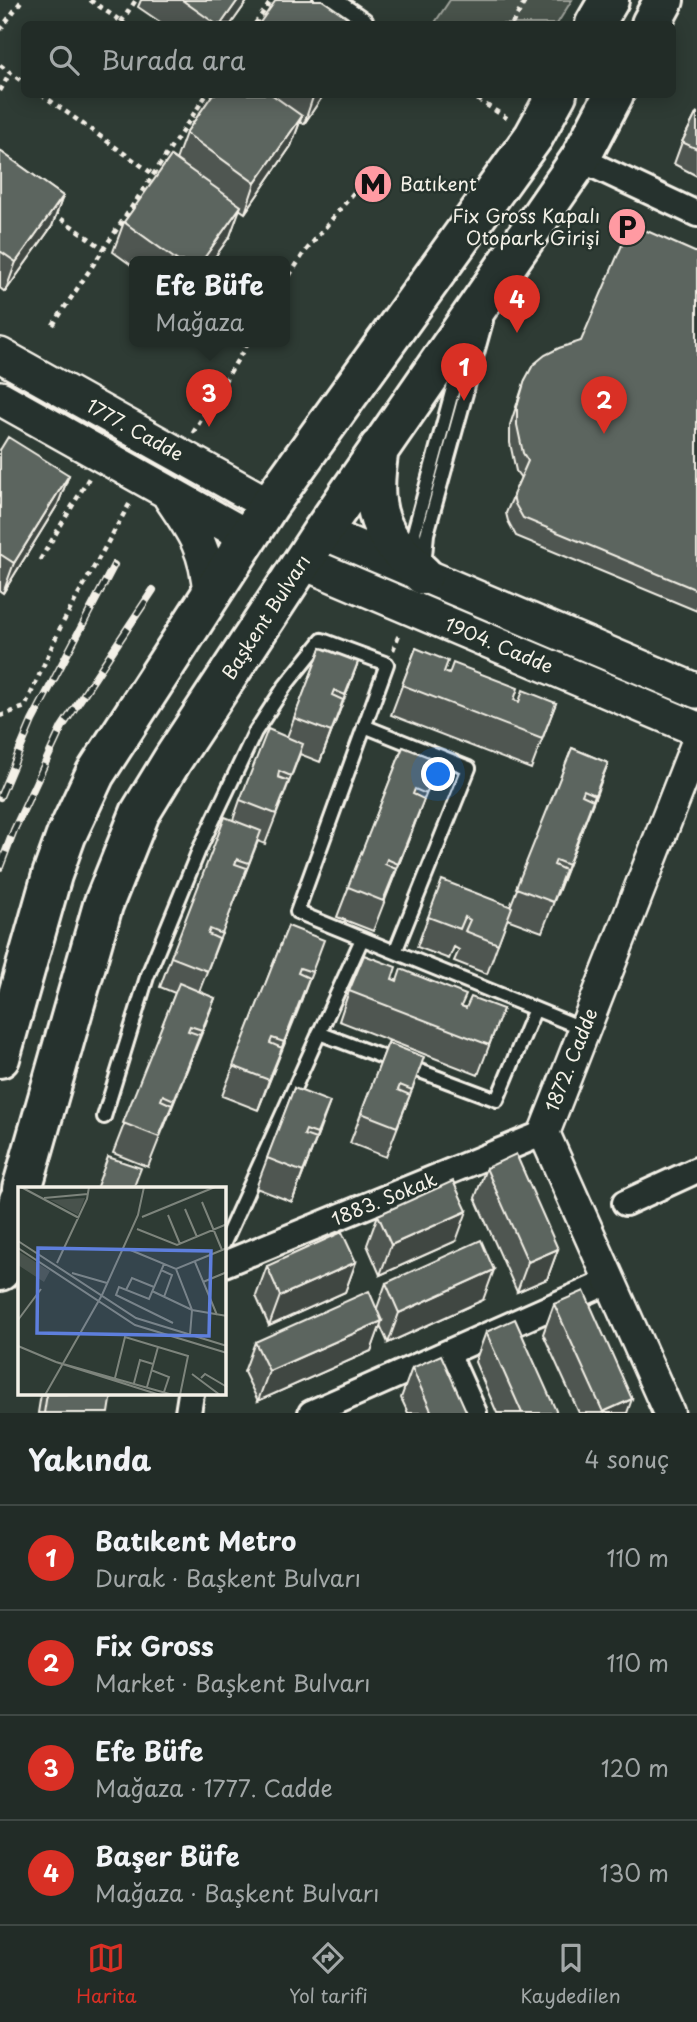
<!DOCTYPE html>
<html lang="tr">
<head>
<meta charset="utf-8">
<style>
	body { margin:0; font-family:"Playpen Sans",sans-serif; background:#2e3833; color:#f1f3f6 }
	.you { position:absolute; left:439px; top:775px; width:24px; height:24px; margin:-18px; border:5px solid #fff; border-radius:50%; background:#1a73e8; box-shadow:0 0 0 10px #1a73e833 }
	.badge { display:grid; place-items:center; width:46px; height:46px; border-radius:50%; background:#d93025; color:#fff; font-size:23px; font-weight:700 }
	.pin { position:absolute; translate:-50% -58px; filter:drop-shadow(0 2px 4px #0008) }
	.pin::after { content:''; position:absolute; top:37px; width:24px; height:21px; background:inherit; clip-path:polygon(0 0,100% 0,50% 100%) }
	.popup { position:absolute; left:129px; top:256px; width:161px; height:91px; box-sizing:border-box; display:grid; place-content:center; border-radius:10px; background:#222c27; filter:drop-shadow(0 2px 5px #0005); font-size:23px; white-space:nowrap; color:#a2a7a7 }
	.popup b { font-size:26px; color:#f1f3f6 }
	.popup::after { content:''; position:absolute; left:50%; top:100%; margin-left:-14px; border:14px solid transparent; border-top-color:#222c27 }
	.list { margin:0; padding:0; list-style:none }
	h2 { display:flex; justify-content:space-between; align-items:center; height:91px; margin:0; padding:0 28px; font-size:30px }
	h2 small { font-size:23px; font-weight:400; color:#a2a7a7 }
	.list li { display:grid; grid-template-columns:46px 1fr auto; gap:21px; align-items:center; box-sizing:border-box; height:105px; padding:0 28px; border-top:2px solid #3f4844 }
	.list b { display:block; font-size:26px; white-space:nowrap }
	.list p { margin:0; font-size:23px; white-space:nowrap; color:#a2a7a7 }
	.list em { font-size:23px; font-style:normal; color:#a2a7a7 }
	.icon { flex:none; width:38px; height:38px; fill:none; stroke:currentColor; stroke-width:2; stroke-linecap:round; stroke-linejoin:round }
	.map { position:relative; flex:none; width:697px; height:1413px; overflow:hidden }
	.search { position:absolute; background:#222c27; box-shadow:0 4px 18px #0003; left:21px; right:21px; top:21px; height:77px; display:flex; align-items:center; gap:18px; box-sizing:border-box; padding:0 24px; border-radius:10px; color:#a2a7a7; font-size:26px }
	.sheet { height:511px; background:#222c27 }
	nav { display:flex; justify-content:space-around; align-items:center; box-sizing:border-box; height:98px; border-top:2px solid #3f4844; background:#222c27; font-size:19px; color:#a2a7a7 }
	nav a { display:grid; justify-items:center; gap:4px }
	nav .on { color:#d93025 }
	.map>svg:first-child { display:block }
</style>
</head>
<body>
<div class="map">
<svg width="697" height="1413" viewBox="0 0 697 1413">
	<rect width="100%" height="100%" fill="#2e3b34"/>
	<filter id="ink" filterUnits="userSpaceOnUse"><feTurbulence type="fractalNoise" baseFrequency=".0143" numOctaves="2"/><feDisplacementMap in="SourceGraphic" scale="14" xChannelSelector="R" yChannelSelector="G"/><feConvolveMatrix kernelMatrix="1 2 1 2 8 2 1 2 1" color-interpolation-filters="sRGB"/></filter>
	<g filter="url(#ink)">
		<path fill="#48524c" stroke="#9ea29a" stroke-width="2" d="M450 0H572L557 24H434Z"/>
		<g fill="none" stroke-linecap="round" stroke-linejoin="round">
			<g stroke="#f4f1e8" stroke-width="18">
				<path id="service" d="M419 554 414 532 462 355
					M424 567 427 534 486 321
					M364 726 469 768 395 952
					M319 1033 497 1100 535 1009
					M104 1117 147 977 199 850 255 732 285 686 322 640 387 664 297 912 584 1029
					M224 1243 362 939"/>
			</g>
			<g stroke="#f4f1e8" stroke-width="30">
				<path id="minor" d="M326 0 361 24
					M580 159 697 214
					M625 1203 697 1170
					M224 1264 544 1133
					M447 1353 474 1413
					M188 1413 191 1394
					M311 1413 610 1281"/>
			</g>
			<g stroke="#f4f1e8" stroke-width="35">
				<path id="tertiary" d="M669 1413 544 1133 697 742"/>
			</g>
			<g stroke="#f4f1e8" stroke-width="38">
				<path id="secondary" d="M0 355 269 505
					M0 398 248 537
					M171 498C195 533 207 551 210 594
					M322 532 697 691
					M302 562 697 729"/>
			</g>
			<g stroke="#f4f1e8" stroke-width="44">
				<path id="primary" d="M595 24 609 0
					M651 24 664 0
					M379 448C369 511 377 533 423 575
					M0 1058 52 875 66 836 95 774 269 505 534 136 557 94
					M22 1189 103 905 140 813 173 759 322 532 580 159 614 94
					M0 1271 19 1200"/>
			</g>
			<path stroke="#f4f1e8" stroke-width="4.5" stroke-dasharray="5 5" stroke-linecap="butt" d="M90 0 125 24
				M121 22 136 0
				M255 24 272 0
				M512 24 526 0
				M0 30 22 0
				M0 65 24 83
				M0 91 10 73
				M41 94 153 174
				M469 94 510 120
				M53 213 104 249
				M284 284 304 253 356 190 359 193
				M53 325 207 94
				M193 433 249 341
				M40 560 89 478
				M393 650 400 632
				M0 716 25 707 61 626 131 501"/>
			<use href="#service" stroke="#26332d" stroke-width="12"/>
			<use href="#minor" stroke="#26332d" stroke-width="24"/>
			<use href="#tertiary" stroke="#26332d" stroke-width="30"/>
			<use href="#secondary" stroke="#26332d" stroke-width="33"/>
			<use href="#primary" stroke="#26332d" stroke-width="38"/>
			<g stroke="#f4f1e8" stroke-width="8">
				<path id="rail" d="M0 797 32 721 114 565
					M0 867 14 830 62 727 153 590"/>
			</g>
			<use href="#rail" stroke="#26332d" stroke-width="5" stroke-dasharray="16" stroke-linecap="butt"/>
		</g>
		<path fill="#4f5751" stroke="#f4f1e8" stroke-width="2" d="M141 0H248L231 24H163L138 7Z
			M213 94H324L304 124 300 122 291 146 245 213 239 209 230 236 212 261H134V267L113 252 124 222 176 160 186 133Z
			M697 112V176L674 164 682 142Z
			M0 151 63 196 52 226 5 292 0 288Z
			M697 253V611L516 536 508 521 506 513 521 478 516 471 510 443V425L525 380 581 341Z
			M0 450 69 475 58 504 3 593 0 591Z
			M321 648 358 662 320 762 300 754 265 844 258 841 199 992 215 998 148 1167 113 1153 175 993 160 987 171 957 233 820 240 800 287 737Z
			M416 648 444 673 514 700 519 702 556 703 531 769 391 715Z
			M403 747 439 761 373 931 337 917Z
			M572 748 608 763 542 932 507 919 487 974 454 961 459 950 454 947 449 959 417 947 428 917 510 907Z
			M288 926 313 970 258 1110 222 1096Z
			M392 979 466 1008 503 1009 478 1075 339 1021 349 991Z
			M388 1043 413 1087 386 1157 350 1143Z
			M294 1088 319 1132 292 1202 256 1188Z
			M486 1168 558 1249 547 1279 517 1292 475 1198Z
			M378 1215 456 1241 380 1275 367 1245Z
			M356 1262 345 1292 269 1326 256 1296 267 1266Z
			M386 1283 483 1300 388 1343 380 1325 371 1351 258 1401 244 1372 255 1342 377 1308Z
			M554 1304 627 1413H579L543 1334Z
			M486 1332 557 1413H497L475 1362Z
			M412 1368 467 1413H408L401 1398Z
			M41 1394H47L109 1413H38Z"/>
		<path fill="#404742" stroke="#f4f1e8" stroke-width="2" d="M238 0H248L231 24H221Z
			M314 94H324L304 124Z
			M302 116 291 146 245 213 255 183Z
			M63 196 52 226 5 292 16 262Z
			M241 206 230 236 212 261H202Z
			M69 475 58 504 3 593 14 563Z
			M358 662 347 692 320 762 331 732Z
			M608 763 597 793 584 825 595 795Z
			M424 799 413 829 387 894 398 864Z
			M593 800 582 830 557 895 568 865Z
			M309 978 299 1008 258 1110 269 1080Z
			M215 998 204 1028 163 1130 174 1100Z
			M330 1102 319 1132 292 1202 303 1172Z
			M467 1211 456 1241 380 1275 391 1245Z
			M558 1249 547 1279 517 1292 528 1262Z
			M356 1262 345 1292 269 1326 280 1296Z
			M494 1270 483 1300 388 1343 399 1313Z
			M382 1321 371 1351 258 1401 269 1371Z
			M632 1399 627 1413H602L603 1412Z"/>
		<path fill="#5c655e" stroke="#f4f1e8" stroke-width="2" d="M182 0H238L221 24H216Z
			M276 0H322L357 24H259Z
			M213 94H271L302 116 255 183 186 133Z
			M697 112V149L682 142Z
			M0 151 63 196 16 262 0 251Z
			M171 156 241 206 202 261H178L124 222Z
			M631 224 697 253V590L523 518 515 504 513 495 528 461 523 453 517 425V407L525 380 533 365 545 355 559 348 581 341Z
			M8 437 69 475 14 563 0 554V450Z
			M321 648 358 662 345 695 334 690 332 695 343 700 331 732 294 718Z
			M416 648 448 661 444 672 449 674 453 663 518 688 514 700 519 702 523 690 556 703 542 739 402 685Z
			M268 729 303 744 291 776 279 771 278 777 289 781 276 814 240 800Z
			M403 747 439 761 426 794 415 789 413 794 424 799 398 864 387 859 385 864 396 869 383 901 348 887Z
			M572 748 608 763 595 795 584 790 582 795 593 800 568 865 556 860 554 865 565 870 553 902 516 888Z
			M225 817 261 831 249 863 237 859 235 864 247 868 222 934 210 929 208 934 219 939 207 971 171 957Z
			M442 880 512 907 498 944 465 931 470 920 465 917 460 929 428 917Z
			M288 926 324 940 312 972 300 968 298 973 309 978 284 1042 272 1038 270 1043 282 1048 269 1080 233 1066Z
			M364 955 396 967 392 979 397 981 401 969 466 995 461 1006 466 1008 471 997 503 1009 489 1045 349 991Z
			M179 983 215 998 202 1030 190 1026 188 1031 200 1035 174 1100 163 1095 161 1100 172 1105 159 1137 123 1123Z
			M388 1043 424 1057 412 1090 400 1085 398 1090 410 1095 397 1127 361 1113Z
			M294 1088 330 1102 317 1134 306 1130 304 1135 316 1139 303 1172 267 1158Z
			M516 1154 558 1249 528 1262 486 1168Z
			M108 1157 141 1168 133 1189H96Z
			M453 1181 467 1211 391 1245 378 1215Z
			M342 1232 356 1262 280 1296 267 1266Z
			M481 1240 494 1270 399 1313 386 1283Z
			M369 1291 382 1321 269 1371 255 1342Z
			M584 1291 632 1399 603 1412 554 1304Z
			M515 1319 557 1413H522L486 1332Z
			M441 1355 467 1413H432L412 1368Z
			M47 1394H112L109 1413H44Z"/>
	</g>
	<defs>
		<g id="metro-disc" transform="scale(2.0125)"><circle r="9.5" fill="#ff9aa2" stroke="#26332d"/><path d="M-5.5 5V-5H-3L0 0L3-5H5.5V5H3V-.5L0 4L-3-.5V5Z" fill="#111"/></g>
		<g id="parking-disc" transform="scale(2.0125)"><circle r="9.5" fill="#ff9aa2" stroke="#26332d"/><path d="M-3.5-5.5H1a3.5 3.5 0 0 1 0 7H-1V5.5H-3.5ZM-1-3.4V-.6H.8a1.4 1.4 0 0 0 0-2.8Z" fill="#111"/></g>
	</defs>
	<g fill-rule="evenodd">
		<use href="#metro-disc" x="373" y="184"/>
		<use href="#parking-disc" x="627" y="227"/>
	</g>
	<g text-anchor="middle" stroke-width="5" stroke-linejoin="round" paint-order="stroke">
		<g font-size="19" fill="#f4f1e8" stroke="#26332d" text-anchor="start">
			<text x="400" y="191">Batıkent</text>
			<text x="600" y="223" text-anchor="end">Fix Gross Kapalı<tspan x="600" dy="22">Otopark Girişi</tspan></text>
		</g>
		<g font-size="19" fill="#f4f1e8" stroke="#26332d">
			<text transform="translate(135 430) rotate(29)" y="7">1777. Cadde</text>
			<text transform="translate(266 617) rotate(-57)" y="7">Başkent Bulvarı</text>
			<text transform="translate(499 645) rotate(23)" y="7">1904. Cadde</text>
			<text transform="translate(571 1060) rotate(-68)" y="7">1872. Cadde</text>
			<text transform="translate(384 1199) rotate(-22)" y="7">1883. Sokak</text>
		</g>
	</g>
	<g transform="translate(18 1187)">
		<rect width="208" height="208" fill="#2e3b34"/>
		<path d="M67 11 60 28 32 13ZM0 64 32 84 26 95 0 78Z" fill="#48524c"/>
		<path fill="none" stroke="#7d847c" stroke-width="2" d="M3 0 61 31M26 11 70 7M184 15 204 63M167 22 179 50M150 28 162 57M124 30 197 0M119 42 159 58 209 37M0 54 118 131 209 159M0 61 117 138 209 166M110 62 158 82 209 61M177 75 199 128M39 76 69 12 71 0M146 77 131 112 101 100 98 108 155 136M158 82 174 123 172 148M143 83 154 88 146 110M54 86 89 96M185 95 209 85M108 103 114 91 136 100M134 104 174 123 209 129M0 133 23 102M0 159 38 175M133 183 151 190 146 205M174 187 202 208M97 191 107 150 170 169 162 208M183 191 187 187 209 200M116 196 122 173 135 177M129 200 140 160M27 208 84 108 120 28 126 0M142 208 38 175 155 208"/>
		<path fill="#5e7fdd" fill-opacity="0.15" stroke="#5e7fdd" stroke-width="3.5" d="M20 61 193 64 191 149 19 146Z"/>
		<rect width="208" height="208" fill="none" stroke="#f4f1e8" stroke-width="3.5"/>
	</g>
</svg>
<div class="you"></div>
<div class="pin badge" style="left:464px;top:401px">1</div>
<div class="pin badge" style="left:604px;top:434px">2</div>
<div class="pin badge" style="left:209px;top:427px">3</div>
<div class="popup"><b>Efe Büfe</b>Mağaza</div>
<div class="pin badge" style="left:517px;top:333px">4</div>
<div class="search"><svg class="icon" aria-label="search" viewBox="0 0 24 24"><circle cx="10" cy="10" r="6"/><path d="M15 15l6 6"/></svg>Burada ara</div>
</div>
<section class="sheet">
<h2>Yakında<small>4 sonuç</small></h2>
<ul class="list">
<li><span class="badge">1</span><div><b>Batıkent Metro</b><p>Durak · Başkent Bulvarı</p></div><em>110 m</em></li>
<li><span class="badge">2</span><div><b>Fix Gross</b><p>Market · Başkent Bulvarı</p></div><em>110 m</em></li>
<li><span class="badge">3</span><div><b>Efe Büfe</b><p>Mağaza · 1777. Cadde</p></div><em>120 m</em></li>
<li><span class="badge">4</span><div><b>Başer Büfe</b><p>Mağaza · Başkent Bulvarı</p></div><em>130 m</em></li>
</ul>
</section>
<nav>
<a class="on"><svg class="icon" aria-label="map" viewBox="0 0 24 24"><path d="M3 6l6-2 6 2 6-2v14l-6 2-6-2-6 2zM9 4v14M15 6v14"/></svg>Harita</a>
<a><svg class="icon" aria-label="directions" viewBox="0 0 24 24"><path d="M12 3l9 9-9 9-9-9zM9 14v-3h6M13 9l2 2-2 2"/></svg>Yol tarifi</a>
<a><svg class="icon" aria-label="saved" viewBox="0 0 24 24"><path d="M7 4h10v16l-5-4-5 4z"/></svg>Kaydedilen</a>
</nav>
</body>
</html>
